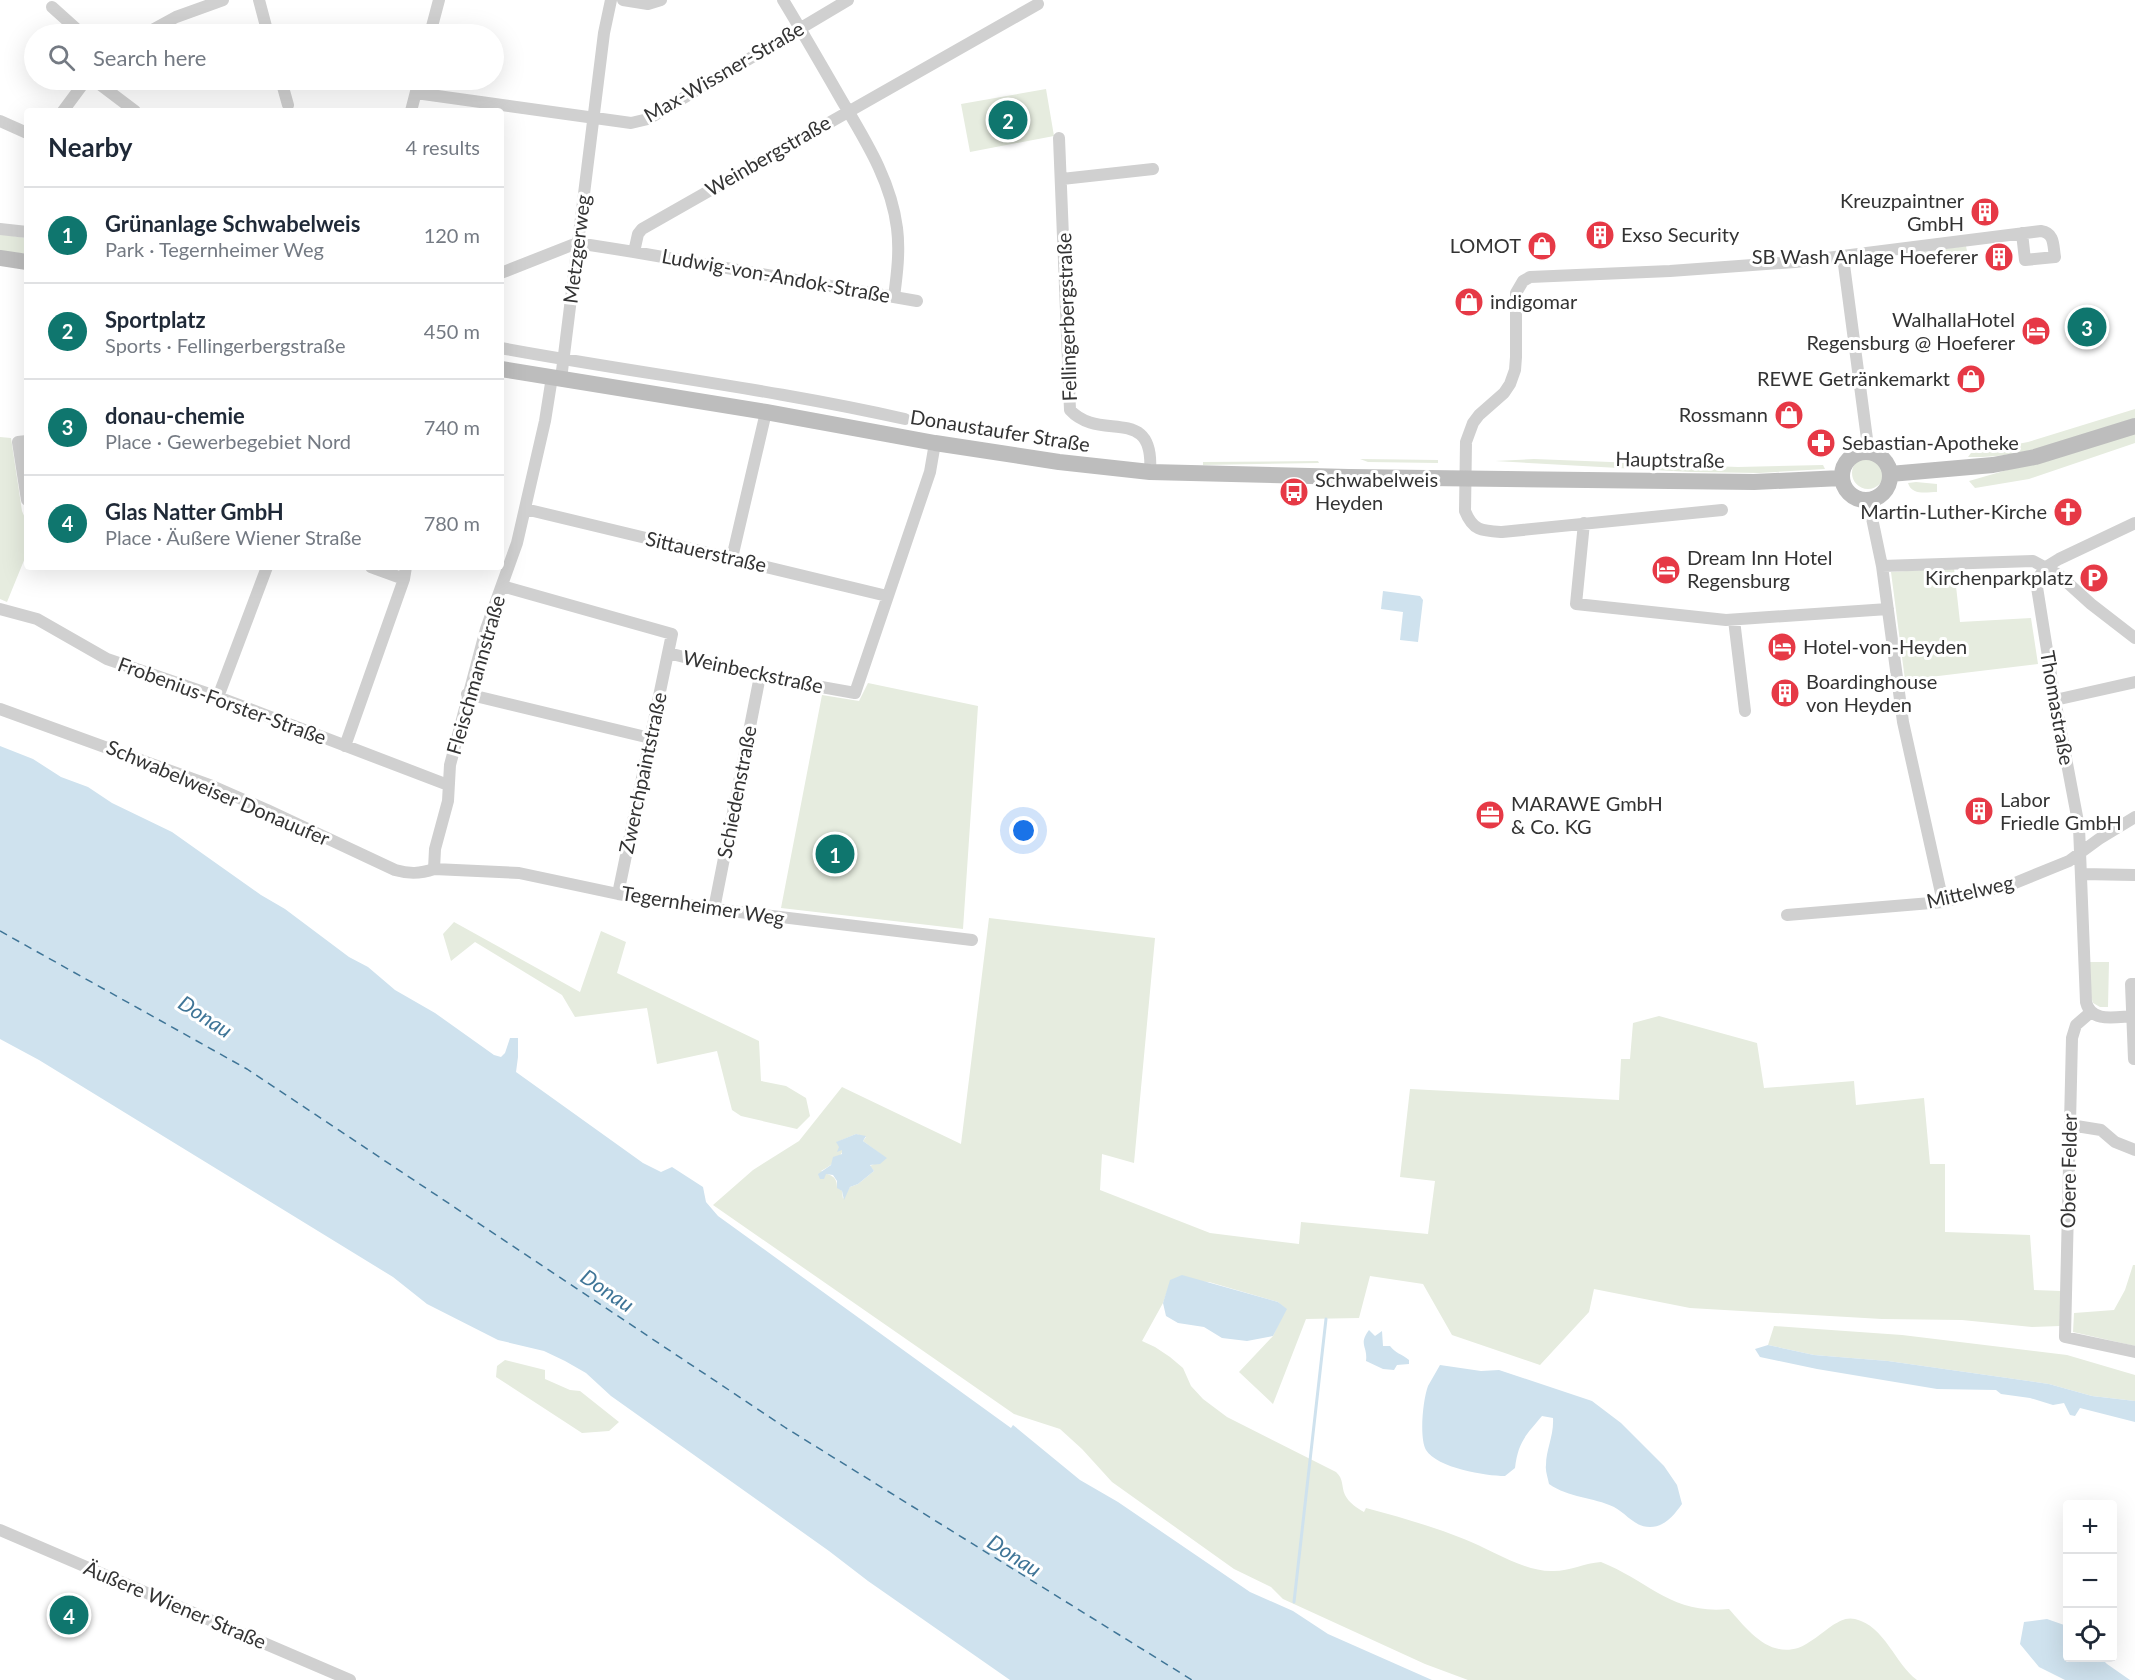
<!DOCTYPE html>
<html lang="en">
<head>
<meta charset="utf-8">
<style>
	body { margin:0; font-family:Lato,sans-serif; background:#f2f2f3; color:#1f2937 }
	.controls { position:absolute; right:18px; bottom:18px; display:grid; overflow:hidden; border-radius:6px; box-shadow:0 6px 24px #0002 }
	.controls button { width:54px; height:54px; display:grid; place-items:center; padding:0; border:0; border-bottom:2px solid #e0e1e3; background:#fff; color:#1f2937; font:30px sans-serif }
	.you { position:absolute; left:1024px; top:831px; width:21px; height:21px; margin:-15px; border:4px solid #fff; border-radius:50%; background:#1a73e8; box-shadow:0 0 0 9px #1a73e833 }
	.badge { display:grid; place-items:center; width:39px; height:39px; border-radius:50%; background:#0f766e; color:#fff; font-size:20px; font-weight:700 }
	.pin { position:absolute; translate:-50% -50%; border:3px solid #fff; box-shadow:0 2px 6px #0006 }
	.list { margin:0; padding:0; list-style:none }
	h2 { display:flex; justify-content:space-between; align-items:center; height:78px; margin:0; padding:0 24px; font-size:26px }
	h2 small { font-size:20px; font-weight:400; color:#747a83 }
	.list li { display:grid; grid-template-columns:39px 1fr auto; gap:18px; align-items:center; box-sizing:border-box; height:96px; padding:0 24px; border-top:2px solid #e0e1e3 }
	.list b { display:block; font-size:22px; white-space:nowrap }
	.list p { margin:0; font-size:20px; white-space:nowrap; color:#747a83 }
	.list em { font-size:20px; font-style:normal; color:#747a83 }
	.icon { flex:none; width:33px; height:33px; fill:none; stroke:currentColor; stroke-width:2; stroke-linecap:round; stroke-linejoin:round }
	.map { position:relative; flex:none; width:2135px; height:1680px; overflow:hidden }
	.search { position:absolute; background:#fff; box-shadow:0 6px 24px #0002; left:24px; top:24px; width:480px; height:66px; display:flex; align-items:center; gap:15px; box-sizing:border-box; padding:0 21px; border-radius:33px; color:#747a83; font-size:22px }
	.panel { position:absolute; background:#fff; box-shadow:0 6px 24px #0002; left:24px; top:108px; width:480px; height:462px; border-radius:6px }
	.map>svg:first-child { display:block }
</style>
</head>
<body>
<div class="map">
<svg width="2135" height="1680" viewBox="0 0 2135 1680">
	<rect width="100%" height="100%" fill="#fff"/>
	<path fill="#e6ecdf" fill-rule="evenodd" d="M1046 89 1054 136 970 152 961 104Z
		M0 230 6 235 26 238 27 234V254L0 251Z
		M1966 246 1967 251 1918 258 1914 253Z
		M2135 409V418C2081 435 2025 459 1968 457L1971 453 2028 442Z
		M2135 433V443L2029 479 1975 488 1969 481Z
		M0 437 11 438 22 511 27 523V553L7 602 0 599Z
		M1852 473a16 16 0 1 1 32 0a16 16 0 1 1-32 0Z
		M1360 459 1438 460V463L1368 462Z
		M1534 459 1738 467 1823 465 1825 469 1759 473 1691 472 1495 461Z
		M1318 461 1319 463 1203 465V462Z
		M1916 482 1937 484V492C1927 492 1912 496 1908 483Z
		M1954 568 1960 622 2031 618 2038 664 1905 680 1891 572Z
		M868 683 978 706 963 929 781 908 822 695 859 701Z
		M989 918 1155 938 1134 1163 1102 1154 1100 1190 1210 1233 1299 1244 1301 1222 1428 1234 1435 1181 1400 1177 1410 1089 1619 1100 1621 1059H1630L1633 1023 1659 1016 1757 1043 1764 1088 1854 1081 1856 1105 1924 1098 1930 1164H1945V1232L2030 1235 2034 1290 2061 1291 2060 1326 2032 1327 1962 1320 1882 1319 1690 1308 1594 1289 1589 1312 1540 1365 1452 1335 1423 1284 1370 1276 1359 1318 1306 1319 1273 1404 1239 1372 1273 1336 1286 1309 1278 1302 1209 1282 1171 1280 1163 1303 1142 1341 1155 1347 1170 1357 1183 1368 1191 1386 1203 1399 1227 1417 1336 1472C1344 1479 1341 1486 1345 1495 1349 1503 1357 1508 1364 1512L1366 1508C1399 1517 1432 1526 1464 1539 1490 1549 1523 1571 1551 1571 1568 1572 1584 1563 1601 1562 1649 1581 1672 1615 1729 1609 1747 1629 1767 1657 1798 1648 1809 1644 1823 1632 1833 1625 1840 1621 1846 1617 1855 1619 1885 1626 1895 1664 1917 1680H1468L1425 1664 1283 1599 1271 1587 1234 1569 1112 1482 1082 1449 1060 1429 1014 1414 713 1205 753 1170 799 1141 842 1087 961 1144ZM856 1134 866 1137 863 1141 886 1158 870 1166 874 1171 858 1184 850 1187 843 1199 842 1191 837 1187C837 1175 830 1176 821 1171 829 1167 840 1159 843 1150L837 1142Z
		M454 922 580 992 601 931 626 942 617 973 759 1041 761 1081 786 1086 806 1098 810 1116 797 1129 741 1116 732 1110 717 1051 657 1064 647 1008 575 1017 562 995 475 942 451 961 443 934Z
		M2088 962H2109L2108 1007H2100L2093 1003 2090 994Z
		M2133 1265H2135V1346L2073 1332 2074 1313 2114 1310 2125 1290Z
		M1774 1326 1902 1335 2067 1355 2135 1375V1401L2092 1396 2049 1384 1888 1361 1814 1355 1768 1345Z
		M505 1360 545 1370V1379L570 1390 580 1391 619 1422 609 1431 582 1433 496 1377 497 1366Z"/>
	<path fill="#cfe2ee" d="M1383 591 1420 596 1423 600 1418 642 1400 640 1403 612 1381 609Z
		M0 746 33 759 61 777 88 787 112 803 172 832 261 895 285 909 349 957 368 967 395 990 435 1013 494 1055 501 1057 505 1053 510 1038H518V1057L516 1072 643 1163 661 1172 672 1167 703 1187 706 1202 718 1216 1011 1428 1013 1425 1080 1480 1118 1502 1250 1592 1293 1611 1328 1634 1432 1680H1010L868 1581 829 1551 611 1396 586 1373 565 1361 544 1351 498 1340 427 1304 393 1277 39 1060 0 1039Z
		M856 1134 866 1136 863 1141 887 1158 880 1164 870 1165 874 1171 858 1184 850 1187 844 1200 842 1191 837 1188V1181L833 1175 826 1174 824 1179H820L818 1174 831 1165 833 1157 842 1154V1150L837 1152 839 1147 836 1142Z
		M1182 1275 1278 1302 1287 1309 1273 1336 1247 1341 1222 1338 1204 1327 1178 1323 1166 1316 1163 1303 1170 1280Z
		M1369 1330 1375 1336 1382 1331 1383 1346H1390C1395 1353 1402 1354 1409 1360V1364L1397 1365 1394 1370 1383 1369 1366 1361C1368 1346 1358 1345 1369 1330Z
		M1768 1345 1814 1355 1888 1361 2049 1384 2092 1396 2135 1401V1422L2080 1408 2075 1416 2070 1415 2064 1403 2053 1405 2030 1398 2001 1394 1996 1390 1937 1389 1817 1369 1760 1357 1755 1349Z
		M1440 1365 1481 1371 1499 1370 1592 1401 1621 1423 1664 1466 1677 1485 1682 1504C1674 1515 1665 1527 1650 1527 1634 1527 1626 1513 1614 1507 1593 1497 1569 1498 1549 1484 1548 1478 1545 1471 1546 1465 1546 1449 1554 1436 1553 1418L1542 1416C1526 1435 1518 1442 1515 1468L1505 1476C1486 1476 1437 1468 1426 1450 1419 1438 1423 1399 1428 1386 1432 1379 1436 1372 1440 1365Z
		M2047 1619 2067 1626 2068 1658H2101L2107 1664 2130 1680H2065L2039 1667 2020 1644 2024 1622Z"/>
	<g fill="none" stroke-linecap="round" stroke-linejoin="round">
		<path stroke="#cfe2ee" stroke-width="3" d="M1294 1602 1326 1319"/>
		<path stroke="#3f7597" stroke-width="1.5" stroke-dasharray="8 6" stroke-linecap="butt" d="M0 931 247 1069 786 1428 1192 1680"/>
		<path stroke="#d0d0d0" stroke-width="12" d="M259 0 268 34
			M623 0 648 4 661 0
			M783 0C803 33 822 66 841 99 865 140 891 180 897 228 900 251 897 274 894 297
			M52 7 82 34
			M145 34 176 17 223 0
			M430 34 439 0
			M94 80 135 111
			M281 80 288 105
			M416 93 631 123 648 119 848 0
			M63 111 86 80
			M411 111 419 80
			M0 121 27 133
			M1059 138 1070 410C1100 443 1155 403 1150 472
			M1062 179 1153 169
			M0 229 27 232
			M634 252 917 301
			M1843 257 1867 439V452
			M501 273 577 243 634 252 638 234 642 229 1038 4
			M501 348C636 373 772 389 905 419
			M561 379 604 33 611 0
			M27 441 18 442 27 500
			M1868 499 1882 566 1903 722 1943 902
			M525 509 887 596
			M1722 510 1502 532C1482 531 1473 531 1465 511L1466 442 1473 423 1479 415 1504 393 1510 384 1515 370 1516 357V293L1523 281 1530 277 1670 271 1795 262 2041 231C2055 233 2053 246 2055 257L2025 260 2022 233
			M1584 523 1576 604 1726 620 1888 609
			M732 558 766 412
			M1882 566 2033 561 2059 575 2091 604 2135 638
			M371 567 404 579
			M502 586 672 634 668 653 760 676 855 693 930 472 935 443
			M0 609 37 619 107 659 218 697 448 785
			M1734 620 1745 711
			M467 694 650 738
			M218 697 267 567
			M2055 700 2135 682
			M0 709 212 786 267 810 395 870C409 874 420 874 434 869L519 873 618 894 714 909 972 940
			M345 746 404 579 406 567
			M434 869 435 849 448 801 450 765 486 629 517 543 545 421 552 377
			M2082 874 2135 875
			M618 894 668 653
			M714 909 760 676
			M1787 915 1943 902 2015 883 2069 861 2099 839 2135 817
			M2091 1012 2076 1025 2072 1038 2065 1337 2135 1352
			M2132 1016C2115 1017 2091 1023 2086 1002L2079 827 2055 700 2036 581 2046 567 2059 559 2135 523
			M2134 1059 2131 984H2135
			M2070 1125 2101 1130 2115 1142 2135 1150
			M0 1530 350 1680"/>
		<path stroke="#bdbdbd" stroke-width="16" d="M0 258 27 262
			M501 369 766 412 935 443 1059 462 1150 472 1349 477 1754 482 1842 478
			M1842 476a24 24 0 1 1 48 0a24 24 0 1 1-48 0Z
			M1890 474 1993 465 2035 457 2135 426"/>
	</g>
	<defs>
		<g id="building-disc" transform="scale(1.5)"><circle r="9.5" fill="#e63946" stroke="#fff"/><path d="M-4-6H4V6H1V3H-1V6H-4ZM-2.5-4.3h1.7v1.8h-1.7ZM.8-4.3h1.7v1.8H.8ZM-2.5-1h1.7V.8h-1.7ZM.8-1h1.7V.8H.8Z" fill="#fff"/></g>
		<g id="shop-disc" transform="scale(1.5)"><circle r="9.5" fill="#e63946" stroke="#fff"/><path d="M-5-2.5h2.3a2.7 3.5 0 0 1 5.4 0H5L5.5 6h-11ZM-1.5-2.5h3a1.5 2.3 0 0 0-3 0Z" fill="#fff"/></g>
		<g id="hotel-disc" transform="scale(1.5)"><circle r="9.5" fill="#e63946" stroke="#fff"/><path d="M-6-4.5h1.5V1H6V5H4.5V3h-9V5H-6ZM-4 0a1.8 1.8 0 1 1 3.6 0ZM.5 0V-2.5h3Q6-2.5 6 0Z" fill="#fff"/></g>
		<g id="pharmacy-disc" transform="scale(1.5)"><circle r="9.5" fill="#e63946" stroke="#fff"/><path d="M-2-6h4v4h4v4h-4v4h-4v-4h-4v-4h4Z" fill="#fff"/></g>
		<g id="bus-disc" transform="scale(1.5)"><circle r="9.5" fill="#e63946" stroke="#fff"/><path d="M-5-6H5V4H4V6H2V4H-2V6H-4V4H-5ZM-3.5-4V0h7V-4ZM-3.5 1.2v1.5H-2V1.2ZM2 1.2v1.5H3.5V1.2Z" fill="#fff"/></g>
		<g id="church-disc" transform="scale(1.5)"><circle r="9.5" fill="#e63946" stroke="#fff"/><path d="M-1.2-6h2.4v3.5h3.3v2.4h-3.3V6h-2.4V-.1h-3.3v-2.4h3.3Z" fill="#fff"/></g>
		<g id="parking-disc" transform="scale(1.5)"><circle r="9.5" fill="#e63946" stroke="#fff"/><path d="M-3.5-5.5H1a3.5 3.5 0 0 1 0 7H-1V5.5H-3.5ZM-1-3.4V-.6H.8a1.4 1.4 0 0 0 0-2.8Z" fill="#fff"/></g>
		<g id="office-disc" transform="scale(1.5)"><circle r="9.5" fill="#e63946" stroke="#fff"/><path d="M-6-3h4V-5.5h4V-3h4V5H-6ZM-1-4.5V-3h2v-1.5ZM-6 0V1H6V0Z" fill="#fff"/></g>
	</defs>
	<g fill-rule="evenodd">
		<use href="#building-disc" x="1985" y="212"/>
		<use href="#building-disc" x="1600" y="235"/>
		<use href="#shop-disc" x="1542" y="246"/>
		<use href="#building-disc" x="1999" y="257"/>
		<use href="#shop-disc" x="1469" y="302"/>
		<use href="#hotel-disc" x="2036" y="331"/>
		<use href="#shop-disc" x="1971" y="379"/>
		<use href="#shop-disc" x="1789" y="415"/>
		<use href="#pharmacy-disc" x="1821" y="443"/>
		<use href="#bus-disc" x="1294" y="492"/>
		<use href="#church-disc" x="2068" y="512"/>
		<use href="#hotel-disc" x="1666" y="570"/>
		<use href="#parking-disc" x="2094" y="578"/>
		<use href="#hotel-disc" x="1782" y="647"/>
		<use href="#building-disc" x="1785" y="693"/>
		<use href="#building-disc" x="1979" y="811"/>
		<use href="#office-disc" x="1490" y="815"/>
	</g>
	<g text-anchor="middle" stroke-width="6" stroke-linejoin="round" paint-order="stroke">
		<g font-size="20" fill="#333" stroke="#fff">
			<text transform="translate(724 72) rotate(-30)" y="7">Max-Wissner-Straße</text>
			<text transform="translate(768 156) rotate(-30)" y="7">Weinbergstraße</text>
			<text transform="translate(577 249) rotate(-83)" y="7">Metzgerweg</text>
			<text transform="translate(776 276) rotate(10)" y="7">Ludwig-von-Andok-Straße</text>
			<text transform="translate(1067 317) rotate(-92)" y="7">Fellingerbergstraße</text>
			<text transform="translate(1000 431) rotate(9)" y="7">Donaustaufer Straße</text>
			<text transform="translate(1670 460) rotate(1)" y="7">Hauptstraße</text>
			<text transform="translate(706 552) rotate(13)" y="7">Sittauerstraße</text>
			<text transform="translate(753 672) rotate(12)" y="7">Weinbeckstraße</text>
			<text transform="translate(476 675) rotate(-74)" y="7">Fleischmannstraße</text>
			<text transform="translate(222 701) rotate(20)" y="7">Frobenius-Forster-Straße</text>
			<text transform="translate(2057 708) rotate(80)" y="7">Thomastraße</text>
			<text transform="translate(643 773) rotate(-78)" y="7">Zwerchpaintstraße</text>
			<text transform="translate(737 792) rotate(-79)" y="7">Schiedenstraße</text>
			<text transform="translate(218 793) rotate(23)" y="7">Schwabelweiser Donauufer</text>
			<text transform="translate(1970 892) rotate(-13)" y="7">Mittelweg</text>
			<text transform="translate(703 906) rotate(9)" y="7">Tegernheimer Weg</text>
			<text transform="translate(2069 1171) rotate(-89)" y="7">Obere Felder</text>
			<text transform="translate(175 1605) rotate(23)" y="7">Äußere Wiener Straße</text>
		</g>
		<g font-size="20" fill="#333" stroke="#fff" text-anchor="start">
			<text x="1964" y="208" text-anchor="end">Kreuzpaintner<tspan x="1964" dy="23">GmbH</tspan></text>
			<text x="1621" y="242">Exso Security</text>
			<text x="1521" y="253" text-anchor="end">LOMOT</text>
			<text x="1978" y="264" text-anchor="end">SB Wash Anlage Hoeferer</text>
			<text x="1490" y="309">indigomar</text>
			<text x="2015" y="327" text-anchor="end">WalhallaHotel<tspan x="2015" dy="23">Regensburg @ Hoeferer</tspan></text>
			<text x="1950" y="386" text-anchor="end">REWE Getränkemarkt</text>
			<text x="1768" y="422" text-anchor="end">Rossmann</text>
			<text x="1842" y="450">Sebastian-Apotheke</text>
			<text x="1315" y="487">Schwabelweis<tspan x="1315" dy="23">Heyden</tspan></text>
			<text x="2047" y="519" text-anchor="end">Martin-Luther-Kirche</text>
			<text x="1687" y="565">Dream Inn Hotel<tspan x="1687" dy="23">Regensburg</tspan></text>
			<text x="2073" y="585" text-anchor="end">Kirchenparkplatz</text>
			<text x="1803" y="654">Hotel-von-Heyden</text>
			<text x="1806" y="689">Boardinghouse<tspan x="1806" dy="23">von Heyden</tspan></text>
			<text x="2000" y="807">Labor<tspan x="2000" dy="23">Friedle GmbH</tspan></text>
			<text x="1511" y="811">MARAWE GmbH<tspan x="1511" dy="23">&amp; Co. KG</tspan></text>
		</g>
		<g font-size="21" font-style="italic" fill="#3f7597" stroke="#fff">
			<text transform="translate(205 1017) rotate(33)" y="7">Donau</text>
			<text transform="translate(607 1291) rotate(34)" y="7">Donau</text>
			<text transform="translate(1014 1556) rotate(33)" y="7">Donau</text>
		</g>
	</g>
</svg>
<div class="controls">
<button>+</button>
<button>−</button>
<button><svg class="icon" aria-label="locate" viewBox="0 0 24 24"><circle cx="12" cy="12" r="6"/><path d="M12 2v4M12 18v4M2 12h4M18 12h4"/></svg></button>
</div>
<div class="you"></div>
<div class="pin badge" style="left:835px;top:854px">1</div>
<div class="pin badge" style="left:1008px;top:120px">2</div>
<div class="pin badge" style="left:2087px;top:327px">3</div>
<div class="pin badge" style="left:69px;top:1615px">4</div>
<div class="search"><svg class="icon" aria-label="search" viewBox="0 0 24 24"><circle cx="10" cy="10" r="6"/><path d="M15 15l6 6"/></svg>Search here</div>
<section class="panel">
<h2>Nearby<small>4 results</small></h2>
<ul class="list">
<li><span class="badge">1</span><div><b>Grünanlage Schwabelweis</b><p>Park · Tegernheimer Weg</p></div><em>120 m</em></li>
<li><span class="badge">2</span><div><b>Sportplatz</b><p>Sports · Fellingerbergstraße</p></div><em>450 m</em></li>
<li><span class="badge">3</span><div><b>donau-chemie</b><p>Place · Gewerbegebiet Nord</p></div><em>740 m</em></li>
<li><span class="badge">4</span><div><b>Glas Natter GmbH</b><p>Place · Äußere Wiener Straße</p></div><em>780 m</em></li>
</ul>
</section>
</div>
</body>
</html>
